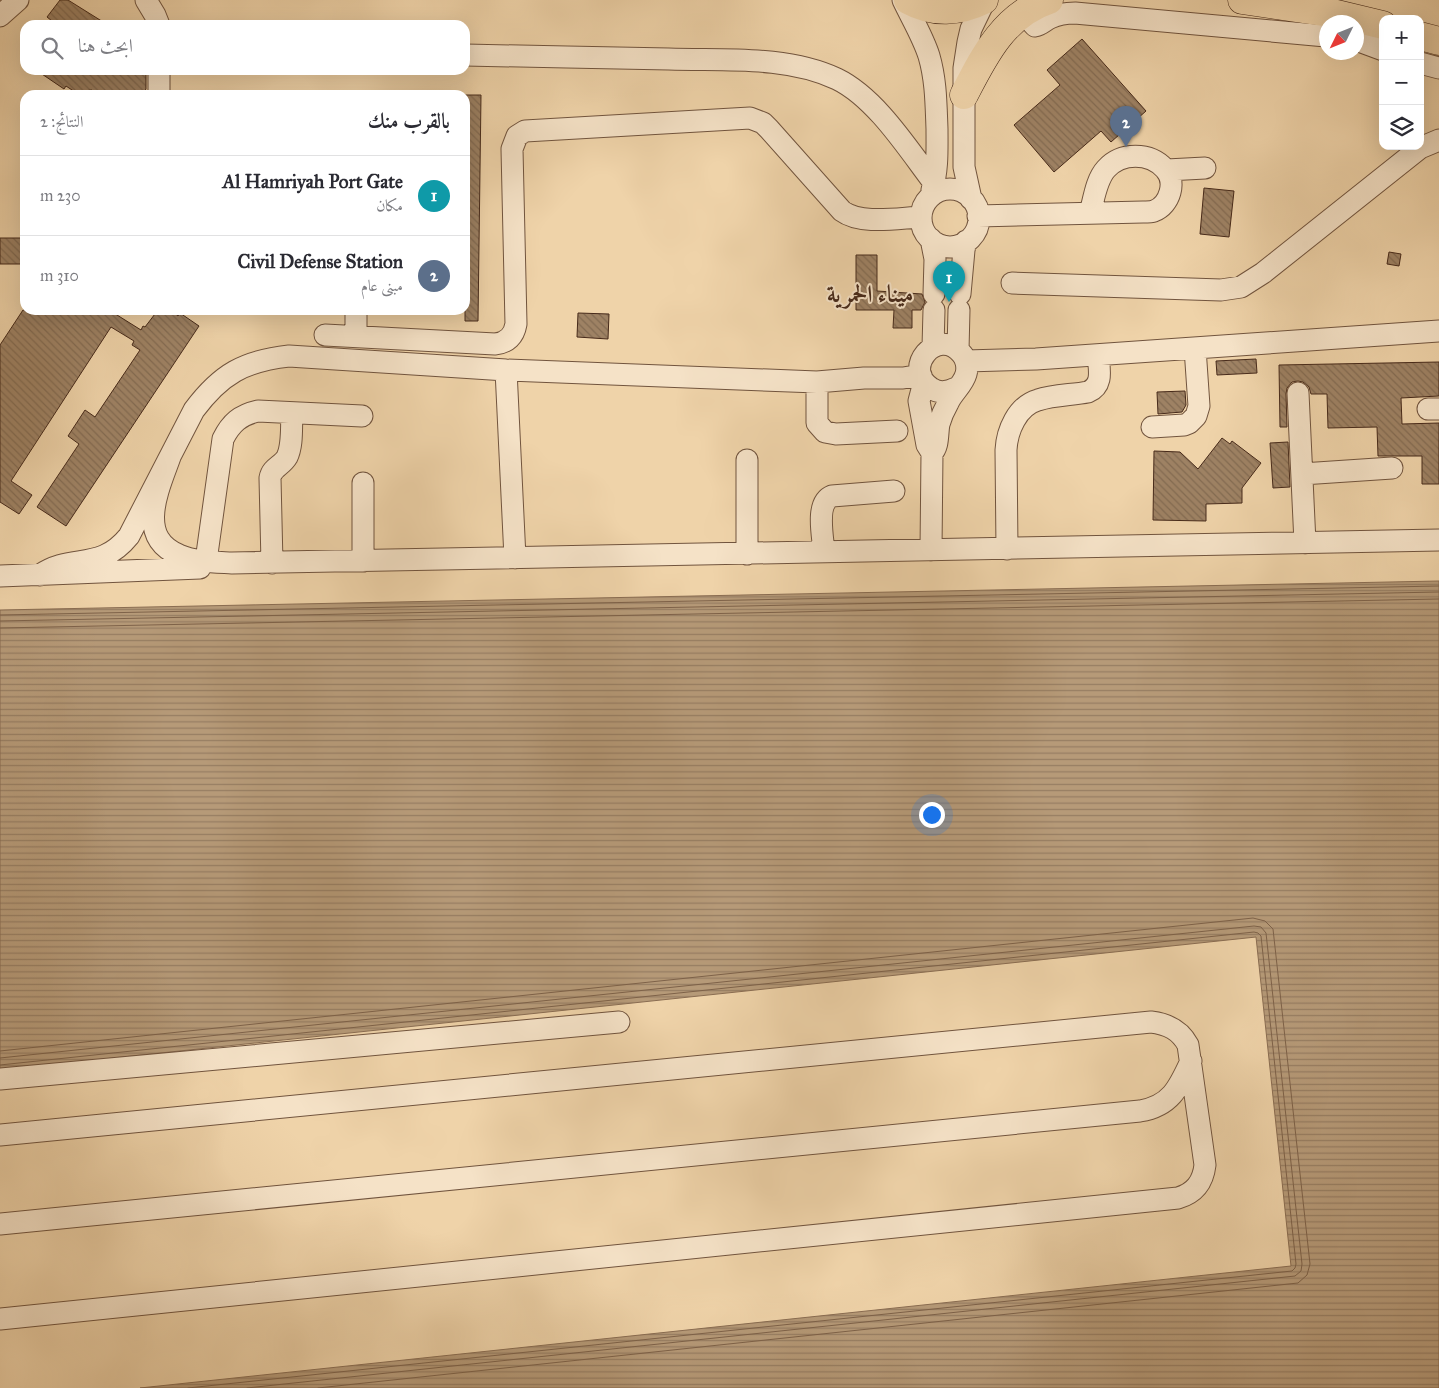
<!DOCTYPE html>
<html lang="ar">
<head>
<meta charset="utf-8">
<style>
	body { margin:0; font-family:"IM FELL Great Primer",Amiri,serif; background:#f2f2f3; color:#2b2b33; direction:rtl }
	.controls { position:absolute; right:15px; top:15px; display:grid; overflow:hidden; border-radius:10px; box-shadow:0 5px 20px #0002 }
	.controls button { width:45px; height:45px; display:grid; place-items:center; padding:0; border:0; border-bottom:1px solid #e1e1e2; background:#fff; color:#2b2b33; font:25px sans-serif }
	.compass { position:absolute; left:1319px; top:15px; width:45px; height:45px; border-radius:50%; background:#fff; box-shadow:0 5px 20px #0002; rotate:227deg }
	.you { position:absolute; left:931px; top:814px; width:18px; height:18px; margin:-12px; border:4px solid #fff; border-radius:50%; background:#1a73e8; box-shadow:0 0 0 8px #1a73e833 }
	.badge { display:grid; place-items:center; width:32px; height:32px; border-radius:50%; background:#7c3aed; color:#fff; font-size:16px; font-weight:700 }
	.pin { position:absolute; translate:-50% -41px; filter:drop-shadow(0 1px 2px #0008) }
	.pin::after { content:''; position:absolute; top:26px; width:18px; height:15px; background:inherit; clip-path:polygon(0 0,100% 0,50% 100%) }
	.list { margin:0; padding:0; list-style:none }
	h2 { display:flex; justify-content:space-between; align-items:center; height:65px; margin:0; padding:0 20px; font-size:21px }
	h2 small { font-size:16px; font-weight:400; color:#7c7c81 }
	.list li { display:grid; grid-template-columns:32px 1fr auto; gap:15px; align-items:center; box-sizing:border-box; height:80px; padding:0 20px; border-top:1px solid #e1e1e2 }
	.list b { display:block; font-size:19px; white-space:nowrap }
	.list p { margin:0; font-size:16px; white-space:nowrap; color:#7c7c81 }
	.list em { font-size:16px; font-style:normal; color:#7c7c81 }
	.icon { flex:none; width:28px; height:28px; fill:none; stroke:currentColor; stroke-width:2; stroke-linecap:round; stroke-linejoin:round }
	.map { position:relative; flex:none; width:1439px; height:1388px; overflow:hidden; direction:ltr }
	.search { position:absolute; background:#fff; box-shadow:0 5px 20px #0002; left:20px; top:20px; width:450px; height:55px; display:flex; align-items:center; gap:12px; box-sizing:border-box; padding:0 18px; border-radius:15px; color:#7c7c81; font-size:19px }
	.panel { position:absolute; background:#fff; box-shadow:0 5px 20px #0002; left:20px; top:90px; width:450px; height:225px; border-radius:15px; direction:rtl }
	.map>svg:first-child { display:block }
</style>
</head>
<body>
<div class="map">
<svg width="1439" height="1388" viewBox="0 0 1439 1388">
	<defs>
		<pattern id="water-rules" width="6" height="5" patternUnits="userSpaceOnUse" patternTransform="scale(1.25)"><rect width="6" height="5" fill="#b69a78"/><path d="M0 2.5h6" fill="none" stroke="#967e62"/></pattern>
		<pattern id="building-back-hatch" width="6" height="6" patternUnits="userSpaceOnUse" patternTransform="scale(1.25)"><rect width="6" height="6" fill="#9e8264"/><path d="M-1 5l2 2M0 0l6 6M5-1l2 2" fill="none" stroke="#836b52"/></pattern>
	</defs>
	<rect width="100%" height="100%" fill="#efd3a9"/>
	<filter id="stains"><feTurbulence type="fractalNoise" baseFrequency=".004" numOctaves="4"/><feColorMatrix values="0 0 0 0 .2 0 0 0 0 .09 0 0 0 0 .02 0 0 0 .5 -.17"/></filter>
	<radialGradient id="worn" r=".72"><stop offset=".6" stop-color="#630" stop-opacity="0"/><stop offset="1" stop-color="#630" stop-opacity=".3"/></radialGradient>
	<path fill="url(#water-rules)" stroke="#8a6d52" d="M1439 581V1388H140L1291 1266 1256 937 0 1070V610Z"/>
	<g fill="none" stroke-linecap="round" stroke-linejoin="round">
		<path stroke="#7e6249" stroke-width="1" d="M0 615 1439 586
			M0 621 1439 592
			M0 628 1439 599
			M0 1051 1253 918 1265 921 1273 929 1310 1264 1307 1275 1298 1283 318 1388
			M0 1058 1254 926 1261 927 1266 933 1302 1264 1301 1271 1295 1276 247 1388
			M0 1065 1254 932 1258 933 1261 936 1296 1264 1295 1268 1292 1271 188 1388"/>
	</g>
	<path fill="url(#building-back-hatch)" stroke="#472a1a" d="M60 0H68L108 25H57L47 17Z
		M1082 39 1146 111 1111 142 1101 131 1054 172 1014 125 1060 85 1047 70Z
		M36 70H146V89L142 95H96L92 90 75 92 66 86 64 89Z
		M465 95H481L478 321H465Z
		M1204 188 1234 191 1229 237 1200 234Z
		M0 238H25V264H0Z
		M1389 252 1401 254 1399 266 1387 264Z
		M856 255H877V291L922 294 925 302 921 310H912V328H893L894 310H856Z
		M23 310H109L141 330 143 326 145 327 158 310H171L178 316 180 313 199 326 66 526 37 507 79 444 68 436 85 410 95 417 140 350 132 345 134 341 111 327 11 481 32 495 19 514 0 502V345Z
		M578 313 609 314 608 339 577 337Z
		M1256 359 1257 373 1217 375 1216 361Z
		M1439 362V396L1401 398 1402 424 1439 423V484H1422V456H1378L1377 427 1328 428 1327 394H1311L1309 387 1303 382 1298 381 1292 382 1287 388 1286 394 1287 427H1280L1279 365Z
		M1185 391 1186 405 1182 412 1158 414 1157 392Z
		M1222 438 1230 444 1232 441 1261 463 1242 488V503L1206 504V521L1153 520 1154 451 1180 452 1198 469Z
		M1288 442 1290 487 1273 488 1270 443Z"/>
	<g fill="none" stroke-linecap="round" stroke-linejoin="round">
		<g stroke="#71543e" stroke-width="23">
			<path id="minor" d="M146 0 155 15 159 25
				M903 0C912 19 923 37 929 56 936 80 936 104 937 129 937 150 938 169 932 190
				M1022 12 1035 26C1041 25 1044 21 1050 18 1058 14 1066 13 1075 13L1326 36
				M0 16 18 0
				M1356 40 1383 50
				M465 55C533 56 601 58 669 59 723 61 786 55 837 79 876 98 908 149 934 183
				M1420 63 1439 68
				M159 95V70
				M1167 170 1205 168
				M921 218a29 29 0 1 1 58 0a29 29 0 1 1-58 0Z
				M971 199 964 167V68L968 42 971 29 985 0
				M978 216 1143 212C1146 212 1151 212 1154 211 1170 205 1177 181 1165 169 1150 152 1121 152 1106 169 1096 180 1094 199 1090 213
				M931 239 935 259 934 294
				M1012 283 1221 290 1241 287 1263 273 1420 148 1439 140
				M960 294 964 250 966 241
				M325 335 495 344C507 343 514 336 516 324L512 149 517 136 525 131 750 118 763 123 769 129 842 211C861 225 898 218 921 217
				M356 336V310
				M933 347 934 310
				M958 350 959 310
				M966 361 1036 359 1439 331
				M506 370 515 558
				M817 382V423L825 432 836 434 897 431
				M924 382 919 401 927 445 932 453
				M1298 393 1305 543
				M1428 409H1439
				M1152 427 1184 425 1189 423 1196 416 1199 406 1195 348
				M170 457C159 488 135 537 179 555 195 562 215 562 232 563L1439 540
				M747 460V554
				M1302 474 1392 468
				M363 483V561
				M1007 549 1006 450C1007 431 1017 406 1038 400 1053 395 1072 395 1088 392 1104 385 1099 369 1098 355
				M931 550 932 453C939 446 937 434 939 424 941 417 944 410 948 403 952 393 963 385 966 374 968 367 966 358 961 353 937 326 901 369 931 388 939 394 948 392 956 388
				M824 552C823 536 815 503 832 496L894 491
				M206 561 223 439C231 423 240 415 258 411L362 416
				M272 563 270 478C272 467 282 466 287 457 293 445 291 426 292 413
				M40 575C72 553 100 572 129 536L194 410C221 374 244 361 289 356L506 370 817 382 864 378H903L921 375
				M0 576 200 568
				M0 1079 619 1022
				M0 1135 1151 1022C1168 1024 1180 1030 1188 1045L1205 1165C1203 1182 1195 1193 1178 1198L0 1319
				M0 1224 1140 1111C1171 1106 1179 1087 1191 1061"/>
		</g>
		<g stroke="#472a1a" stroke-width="29">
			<path id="major" d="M908 0C933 14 960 12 984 0
				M1242 0 1337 14 1383 25
				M1420 36 1439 41
				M964 95C984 56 1004 15 1049 0"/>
		</g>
		<use href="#minor" stroke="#f5e2c7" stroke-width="21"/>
		<use href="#major" stroke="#efd3a9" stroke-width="28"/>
	</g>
	<g text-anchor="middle" stroke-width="4" stroke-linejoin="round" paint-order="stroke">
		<g font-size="24" font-weight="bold" fill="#472a1a" stroke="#f5e2c7">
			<text x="870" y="302">ميناء الحمرية</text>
		</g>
	</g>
	<rect width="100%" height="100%" filter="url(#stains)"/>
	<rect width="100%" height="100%" fill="url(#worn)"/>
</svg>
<div class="controls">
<button>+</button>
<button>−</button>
<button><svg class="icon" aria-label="layers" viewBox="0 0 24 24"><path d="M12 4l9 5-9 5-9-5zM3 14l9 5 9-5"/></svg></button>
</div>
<svg class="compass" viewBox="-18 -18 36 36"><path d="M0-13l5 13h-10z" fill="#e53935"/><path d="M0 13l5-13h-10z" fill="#7c7c81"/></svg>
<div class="you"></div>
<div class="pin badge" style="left:949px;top:302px;background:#0f9aa8">1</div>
<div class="pin badge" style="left:1126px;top:147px;background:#5c6f8a">2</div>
<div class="search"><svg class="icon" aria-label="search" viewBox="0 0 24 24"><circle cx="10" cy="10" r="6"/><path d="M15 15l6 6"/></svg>ابحث هنا</div>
<section class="panel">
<h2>بالقرب منك<small>النتائج: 2</small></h2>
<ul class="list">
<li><span class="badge" style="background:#0f9aa8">1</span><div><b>Al Hamriyah Port Gate</b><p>مكان</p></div><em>230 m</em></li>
<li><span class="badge" style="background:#5c6f8a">2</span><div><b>Civil Defense Station</b><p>مبنى عام</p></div><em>310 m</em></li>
</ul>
</section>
</div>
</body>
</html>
